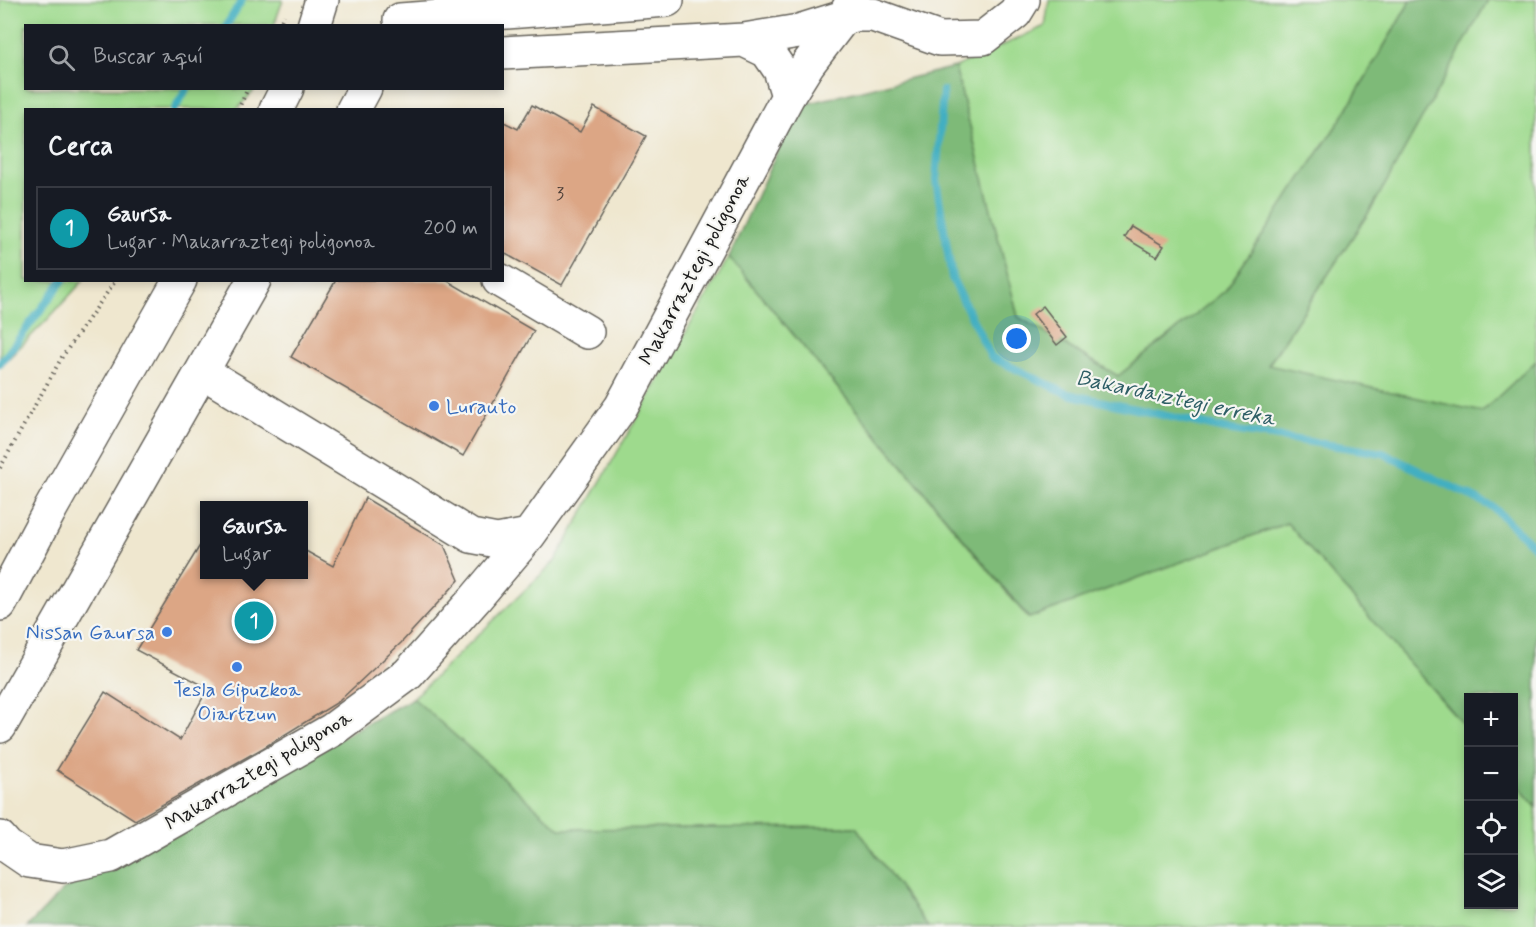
<!DOCTYPE html>
<html lang="es">
<head>
<meta charset="utf-8">
<style>
	body { margin:0; font-family:Mynerve,sans-serif; background:#242831; color:#f1f3f6 }
	.controls { position:absolute; right:18px; bottom:18px; display:grid; overflow:hidden; border-radius:0px; box-shadow:0 3px 9px #0003 }
	.controls button { width:54px; height:54px; display:grid; place-items:center; padding:0; border:0; border-bottom:2px solid #363941; background:#171b24; color:#f1f3f6; font:30px sans-serif }
	.you { position:absolute; left:1017px; top:339px; width:21px; height:21px; margin:-15px; border:4px solid #fff; border-radius:50%; background:#1a73e8; box-shadow:0 0 0 9px #1a73e833 }
	.badge { display:grid; place-items:center; width:39px; height:39px; border-radius:50%; background:#db2777; color:#fff; font-size:20px; font-weight:700 }
	.pin { position:absolute; translate:-50% -50%; border:3px solid #fff; box-shadow:0 2px 6px #0006 }
	.popup { position:absolute; left:200px; top:501px; width:108px; height:78px; box-sizing:border-box; display:grid; place-content:center; border-radius:0px; background:#171b24; filter:drop-shadow(0 2px 4px #0005); font-size:20px; white-space:nowrap; color:#9ea1a6 }
	.popup b { font-size:22px; color:#f1f3f6 }
	.popup::after { content:''; position:absolute; left:50%; top:100%; margin-left:-12px; border:12px solid transparent; border-top-color:#171b24 }
	.list { margin:0; padding:0; list-style:none }
	h2 { display:flex; justify-content:space-between; align-items:center; height:78px; margin:0; padding:0 24px; font-size:26px }
	h2 small { font-size:20px; font-weight:400; color:#9ea1a6 }
	.list li { display:grid; grid-template-columns:39px 1fr auto; gap:18px; align-items:center; box-sizing:border-box; height:84px; margin:0 12px 12px; padding:0 12px; border:2px solid #363941; border-radius:0px }
	.list b { display:block; font-size:22px; white-space:nowrap }
	.list p { margin:0; font-size:20px; white-space:nowrap; color:#9ea1a6 }
	.list em { font-size:20px; font-style:normal; color:#9ea1a6 }
	.icon { flex:none; width:33px; height:33px; fill:none; stroke:currentColor; stroke-width:2; stroke-linecap:round; stroke-linejoin:round }
	.map { position:relative; flex:none; width:1536px; height:927px; overflow:hidden }
	.search { position:absolute; background:#171b24; box-shadow:0 3px 9px #0003; left:24px; top:24px; width:480px; height:66px; display:flex; align-items:center; gap:15px; box-sizing:border-box; padding:0 21px; border-radius:0px; color:#9ea1a6; font-size:22px }
	.panel { position:absolute; background:#171b24; box-shadow:0 3px 9px #0003; left:24px; top:108px; width:480px; height:174px; border-radius:0px }
	.map>svg:first-child { display:block }
</style>
</head>
<body>
<div class="map">
<svg width="1536" height="927" viewBox="0 0 1536 927">
	<rect width="100%" height="100%" fill="#f6f6f2"/>
	<filter id="ink" filterUnits="userSpaceOnUse"><feTurbulence type="fractalNoise" baseFrequency=".0167" numOctaves="2"/><feDisplacementMap in="SourceGraphic" scale="12" xChannelSelector="R" yChannelSelector="G"/><feConvolveMatrix kernelMatrix="1 2 1 2 8 2 1 2 1" color-interpolation-filters="sRGB"/></filter>
	<filter id="wash" filterUnits="userSpaceOnUse"><feTurbulence type="fractalNoise" baseFrequency=".008" numOctaves="4" result="noise"/><feDisplacementMap in="SourceGraphic" scale="24" xChannelSelector="R" yChannelSelector="G"/><feGaussianBlur stdDeviation="1.35" result="paint"/><feColorMatrix in="noise" values="0 0 0 0 0 0 0 0 0 0 0 0 0 0 0 0 0 1.4 0 .05"/><feComposite in="paint" operator="in"/></filter>
	<g filter="url(#wash)">
		<rect width="100%" height="100%" fill="#efe7cf"/>
		<path fill="#9eda8d" stroke="#5d7b54" stroke-width="1.5" d="M0 0H283L274 25 26 26V88L254 89 253 92 237 109 26 110V280L83 281 48 319 0 367Z
			M1049 0H1411L1343 116 1225 291 1118 376 1018 317 955 67 1045 26Z
			M1488 0H1536V361L1482 412 1268 366 1373 206Z
			M729 257 1028 618 1287 523 1468 730V904H1514V781L1536 807V927H928L856 827 560 829 413 698 555 561Z"/>
		<path fill="#7eba78" stroke="#4d6b4a" stroke-width="1.5" d="M1411 0H1488L1373 206 1268 365 1482 412 1536 361V807L1514 781V698H1468V730L1287 523 1029 618 729 257 798 106 955 67 1018 317 1118 376 1225 291 1343 116Z
			M413 698 560 829 856 827 928 927H27L63 890Z"/>
		<g fill="none" stroke-linecap="round" stroke-linejoin="round">
			<path stroke="#43afc1" stroke-width="8" d="M226 26 242 0
				M943 91 936 180 952 278 991 357 1068 394 1225 429 1383 453 1493 507 1536 549
				M174 110 187 88
				M0 364 63 280"/>
		</g>
		<g id="blocks">
			<path fill="#dca685" d="M532 105 580 132 594 107 646 136 562 285 502 252V121L518 129Z
				M1131 226 1164 246 1157 257 1124 237Z
				M336 280H446L534 331 463 456 291 357Z
				M1043 306 1067 337 1057 345 1033 314Z
				M365 498 444 545 459 580 401 643 338 702 263 748 135 820 57 770 105 692 180 740 208 688 136 650 204 539V574H304V550L333 566Z"/>
		</g>
	</g>
	<g filter="url(#ink)">
		<use href="#blocks" fill-opacity="0" stroke="#66635b" stroke-width="1.5"/>
		<g fill="none" stroke-linecap="round" stroke-linejoin="round">
			<g stroke="#66635b" stroke-width="36">
				<path id="minor" d="M400 20 667 0
					M744 40 767 51 780 70 788 96
					M502 53 744 40 799 31 844 17 856 15H873L940 39 983 38 1015 13 1023 0
					M353 110 365 88
					M499 280 587 332
					M203 372 471 536 497 541 529 535
					M0 726 254 280
					M0 838 7 846 29 861 63 866 111 856 332 730 408 674 475 599 529 535 621 407 788 96 808 64 844 17 853 0"/>
			</g>
			<g stroke="#66635b" stroke-width="36">
				<path id="major" d="M314 26 322 0
					M276 110 287 88
					M0 604 51 508 180 280"/>
			</g>
			<path stroke="#66635b" stroke-width="4" stroke-dasharray="1.5 4.5" stroke-linecap="butt" d="M279 26 284 15
				M238 110 248 88
				M0 468 62 357 116 280"/>
			<use href="#minor" stroke="#fff" stroke-width="33"/>
			<use href="#major" stroke="#fff" stroke-width="33"/>
		</g>
	</g>
	<g fill="#3f7fe0" stroke="#f6f6f2" stroke-width="2">
		<circle cx="434" cy="406" r="6"/>
		<circle cx="167" cy="632" r="6"/>
		<circle cx="237" cy="667" r="6"/>
	</g>
	<g text-anchor="middle" stroke-width="4.5" stroke-linejoin="round" paint-order="stroke">
		<g font-size="18" fill="#4c3e36">
			<text x="560" y="199">3</text>
		</g>
		<g font-size="21" fill="#1c1c1c" stroke="#f6f6f2">
			<text transform="translate(694 269) rotate(-62)" y="7">Makarraztegi poligonoa</text>
			<text transform="translate(258 770) rotate(-31)" y="7">Makarraztegi poligonoa</text>
		</g>
		<g font-size="21" fill="#366cbe" stroke="#f6f6f2" text-anchor="start">
			<text x="446" y="413">Lurauto</text>
			<text x="155" y="639" text-anchor="end">Nissan Gaursa</text>
			<text x="237" y="696" text-anchor="middle">Tesla Gipuzkoa<tspan x="237" dy="24">Oiartzun</tspan></text>
		</g>
		<g font-size="22" font-style="italic" fill="#2e5e66" stroke="#f6f6f2">
			<text transform="translate(1176 397) rotate(12)" y="8">Bakardaiztegi erreka</text>
		</g>
	</g>
</svg>
<div class="controls">
<button>+</button>
<button>−</button>
<button><svg class="icon" aria-label="locate" viewBox="0 0 24 24"><circle cx="12" cy="12" r="6"/><path d="M12 2v4M12 18v4M2 12h4M18 12h4"/></svg></button>
<button><svg class="icon" aria-label="layers" viewBox="0 0 24 24"><path d="M12 4l9 5-9 5-9-5zM3 14l9 5 9-5"/></svg></button>
</div>
<div class="you"></div>
<div class="pin badge" style="left:254px;top:621px;background:#0f9aa8">1</div>
<div class="popup"><b>Gaursa</b>Lugar</div>
<div class="search"><svg class="icon" aria-label="search" viewBox="0 0 24 24"><circle cx="10" cy="10" r="6"/><path d="M15 15l6 6"/></svg>Buscar aquí</div>
<section class="panel">
<h2>Cerca<small></small></h2>
<ul class="list">
<li><span class="badge" style="background:#0f9aa8">1</span><div><b>Gaursa</b><p>Lugar · Makarraztegi poligonoa</p></div><em>200 m</em></li>
</ul>
</section>
</div>
</body>
</html>
